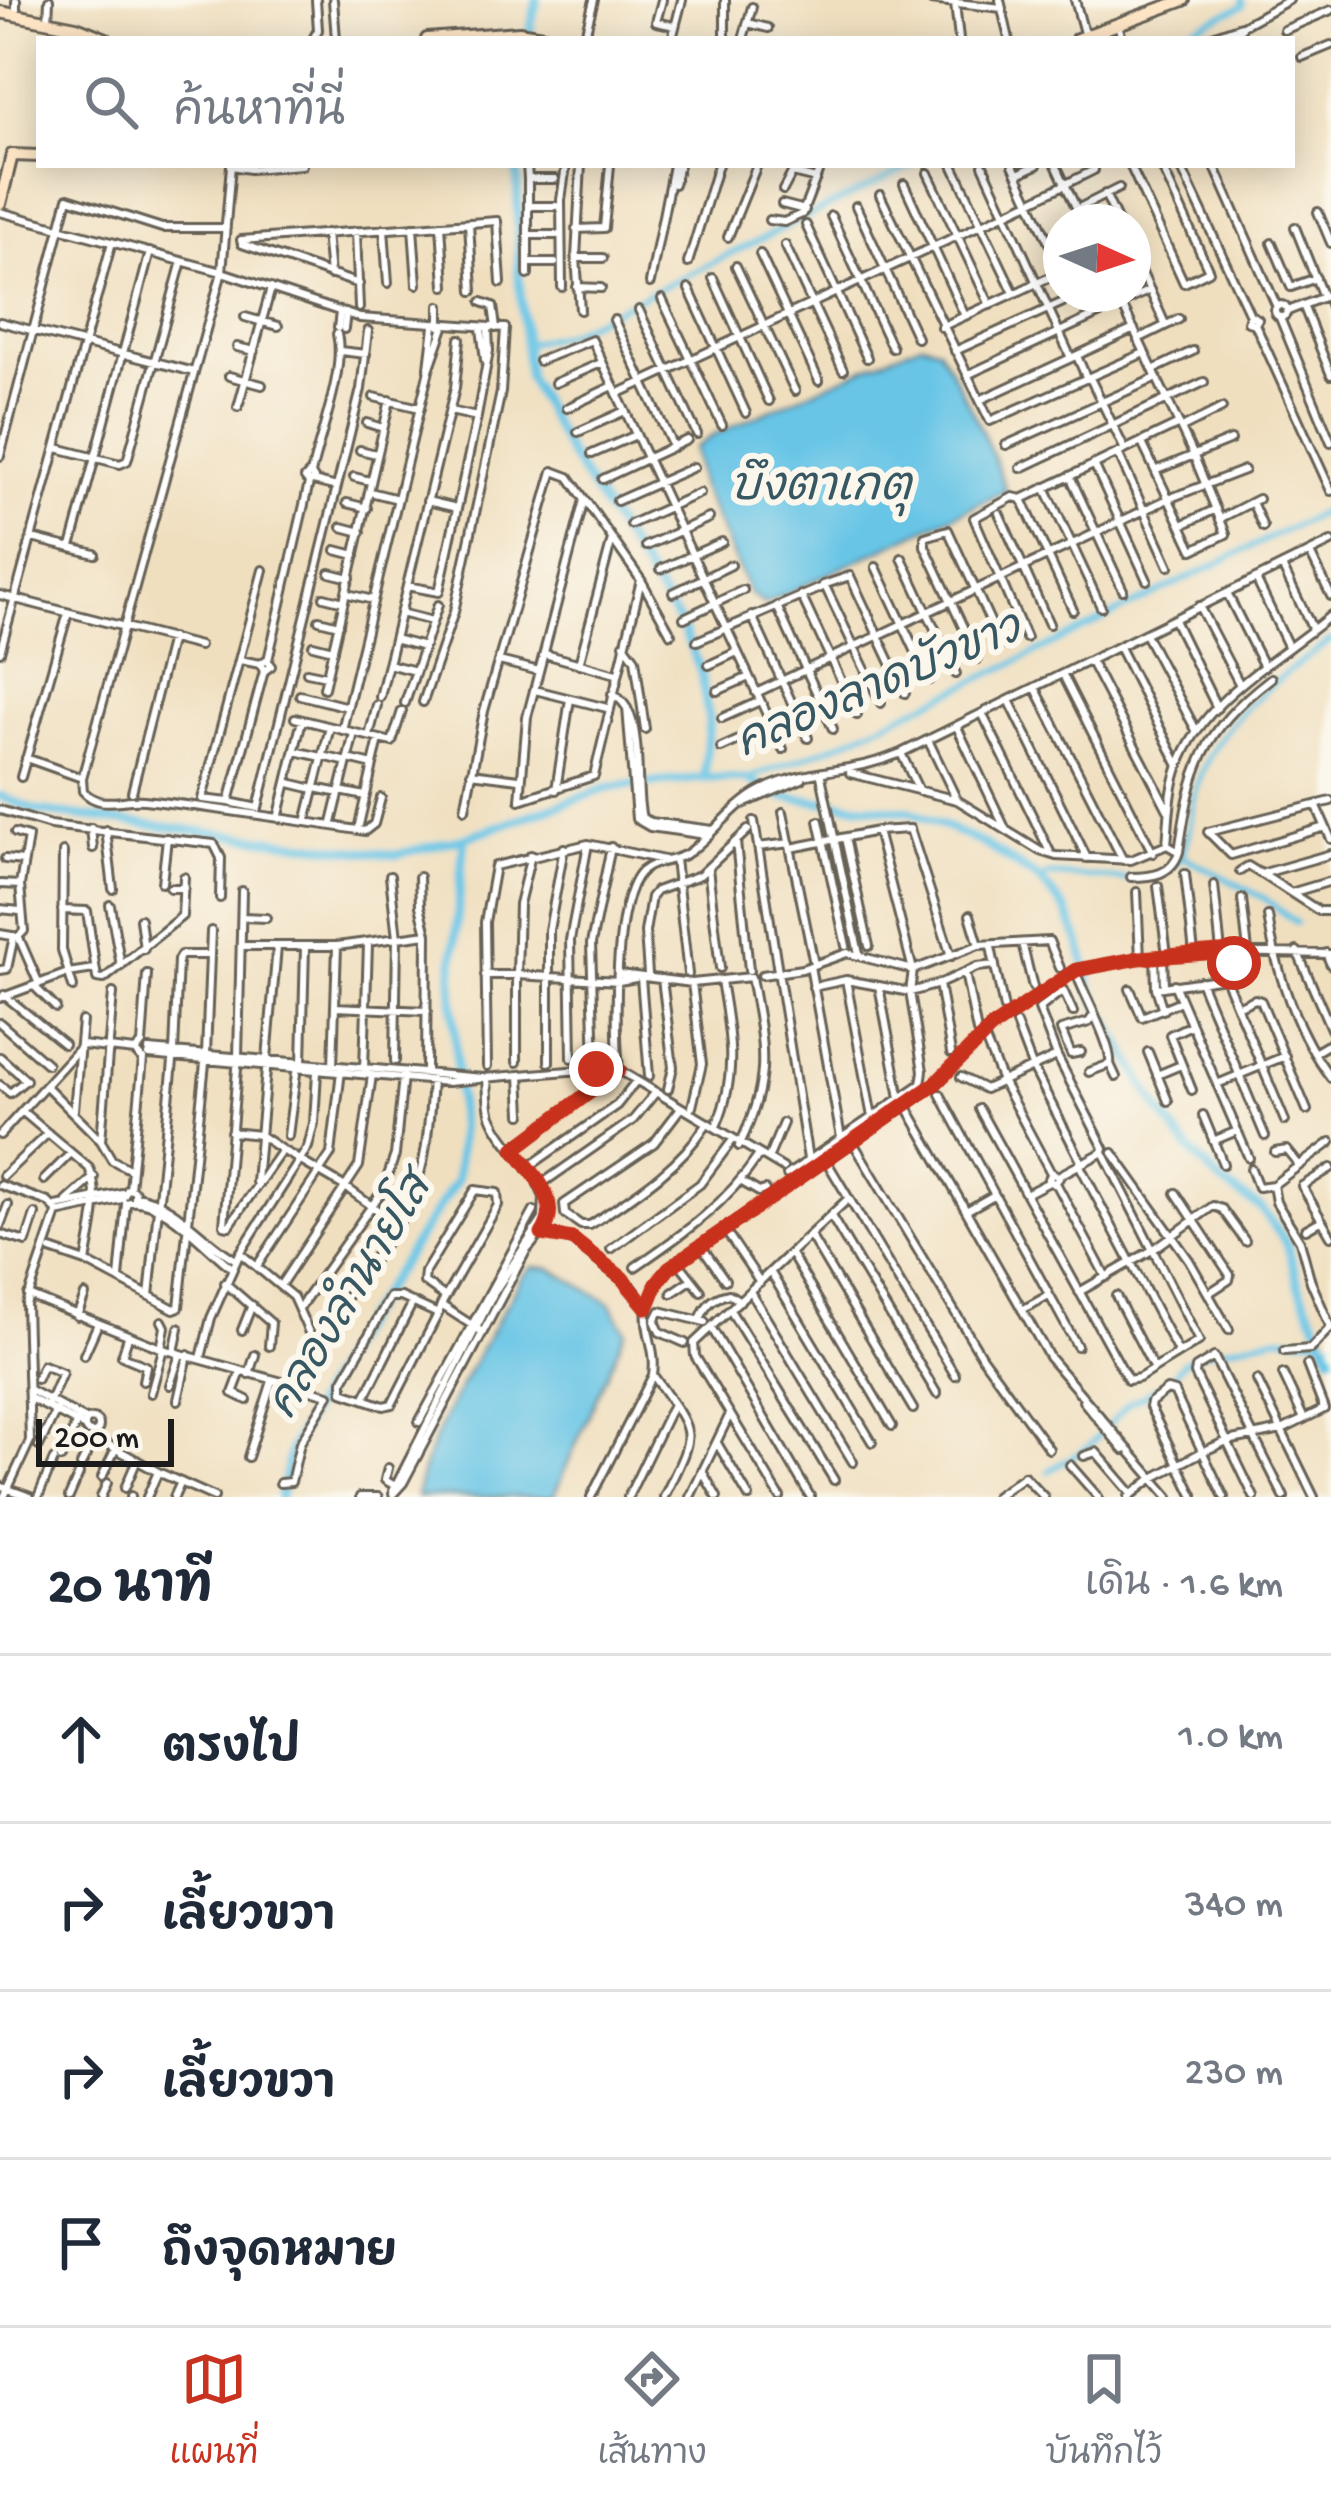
<!DOCTYPE html>
<html lang="th">
<head>
<meta charset="utf-8">
<style>
	body { margin:0; font-family:"Gochi Hand","Playpen Sans Thai",sans-serif; background:#f2f2f3; color:#1f2937 }
	.compass { position:absolute; left:1043px; top:204px; width:108px; height:108px; border-radius:50%; background:#fff; box-shadow:0 6px 30px #0003; rotate:93deg }
	.scale { position:absolute; left:36px; bottom:30px; width:138px; box-sizing:border-box; padding-left:12px; border:6px solid #1c1c1c; border-top:0; font-size:33px; line-height:42px; white-space:nowrap; color:#1c1c1c; -webkit-text-stroke:9px #fbf7ec; paint-order:stroke }
	.stop { position:absolute; width:36px; height:36px; margin:-27px; border:9px solid #c8321e; border-radius:50%; background:#fff }
	.stop.end { background:#c8321e; border-color:#fff; box-shadow:0 3px 12px #0008 }
	.list { margin:0; padding:0; list-style:none }
	h2 { display:flex; justify-content:space-between; align-items:center; height:156px; margin:0; padding:0 48px; font-size:51px }
	h2 small { font-size:39px; font-weight:400; color:#747a83 }
	.list li { display:grid; grid-template-columns:78px 1fr auto; gap:36px; align-items:center; box-sizing:border-box; height:168px; padding:0 48px; border-top:3px solid #e0e1e3 }
	.list b { display:block; font-size:45px; white-space:nowrap }
	.list em { font-size:39px; font-style:normal; color:#747a83 }
	.icon { flex:none; width:66px; height:66px; fill:none; stroke:currentColor; stroke-width:2; stroke-linecap:round; stroke-linejoin:round }
	.map { position:relative; flex:none; width:1331px; height:1497px; overflow:hidden }
	.search { position:absolute; background:#fff; box-shadow:0 6px 30px #0003; left:36px; right:36px; top:36px; height:132px; display:flex; align-items:center; gap:30px; box-sizing:border-box; padding:0 42px; border-radius:0px; color:#747a83; font-size:45px }
	.sheet { height:828px; background:#fff }
	nav { display:flex; justify-content:space-around; align-items:center; box-sizing:border-box; height:168px; border-top:3px solid #e0e1e3; background:#fff; font-size:33px; color:#747a83 }
	nav a { display:grid; justify-items:center; gap:6px }
	nav .on { color:#c8321e }
	.map>svg:first-child { display:block }
</style>
</head>
<body>
<div class="map">
<svg width="1331" height="1497" viewBox="0 0 1331 1497">
	<rect width="100%" height="100%" fill="#fbf7ec"/>
	<filter id="ink" filterUnits="userSpaceOnUse"><feTurbulence type="fractalNoise" baseFrequency=".00833" numOctaves="2"/><feDisplacementMap in="SourceGraphic" scale="24" xChannelSelector="R" yChannelSelector="G"/><feConvolveMatrix kernelMatrix="1 2 1 2 8 2 1 2 1" color-interpolation-filters="sRGB"/></filter>
	<filter id="wash" filterUnits="userSpaceOnUse"><feTurbulence type="fractalNoise" baseFrequency=".004" numOctaves="4" result="noise"/><feDisplacementMap in="SourceGraphic" scale="48" xChannelSelector="R" yChannelSelector="G"/><feGaussianBlur stdDeviation="2.7" result="paint"/><feColorMatrix in="noise" values="0 0 0 0 0 0 0 0 0 0 0 0 0 0 0 0 0 1.4 0 .05"/><feComposite in="paint" operator="in"/></filter>
	<g filter="url(#wash)">
		<rect width="100%" height="100%" fill="#f0dfbf"/>
		<path fill="#68c5e6" stroke="#427081" stroke-width="3" d="M921 343 938 347C964 394 989 440 1006 491L764 604 750 594 700 484 694 448 716 434Z
			M532 1267 550 1268 610 1303 626 1330 557 1488 553 1497H417C425 1435 490 1337 521 1278Z"/>
		<g fill="none" stroke-linecap="round" stroke-linejoin="round">
			<path stroke="#68c5e6" stroke-width="3" d="M1324 1339 1331 1340"/>
			<path stroke="#68c5e6" stroke-width="6" d="M1168 39 1243 6 1242 0
				M525 344 565 334 914 165
				M747 779 836 745 1012 664 1331 508
				M1182 856 1264 898 1296 923
				M1176 864C1192 843 1189 808 1198 783 1219 718 1278 679 1331 640
				M1040 880 1049 875 1137 880
				M1049 1471 1088 1447 1129 1403 1168 1382 1184 1362 1201 1353 1279 1336 1324 1339"/>
			<path stroke="#68c5e6" stroke-width="9" d="M528 39 537 0
				M517 165 519 279 528 377 569 454 682 627 700 669 709 721 704 778
				M0 796 37 811 395 855 464 838 611 787 704 778 747 779 783 797 909 811 984 844 1040 880 1066 910 1080 943 1092 993 1154 1102 1186 1146 1222 1183 1261 1208 1287 1244 1299 1286 1331 1355
				M280 1497 291 1448 353 1335 457 1180 460 1128 452 980 464 838"/>
		</g>
	</g>
	<g filter="url(#ink)">
		<g fill="none" stroke-linecap="round" stroke-linejoin="round">
			<g stroke="#666055" stroke-width="12">
				<path id="street" d="M333 0 336 39
					M662 0 656 22 675 26
					M725 0V39
					M930 0 1002 8
					M1000 0 1009 39
					M1075 0 1085 37
					M955 3 959 39
					M16 15V0
					M48 21 49 0
					M748 23 768 28
					M1118 24 1122 39
					M1284 30 1331 10
					M640 38 646 39
					M313 39 318 30 316 0
					M584 39 594 0
					M672 39 682 0
					M743 39 752 7
					M1204 39 1241 26
					M1231 39 1244 25 1289 0
					M1302 57 1331 45
					M231 165 222 272 82 778 83 791C100 810 122 798 144 800 218 808 292 820 365 831L374 824 381 798
					M527 165 528 179H555
					M953 165 1014 293
					M983 165 1071 358
					M1013 165 1061 269
					M1056 165 1083 222
					M1130 165 1184 283 1209 271 1161 165
					M1180 165 1250 315
					M1214 165 1277 307
					M231 166 250 169 302 165
					M928 173 990 305
					M1018 174 1037 165
					M528 179V275
					M674 184 679 165
					M904 184 965 316
					M783 190 792 173 816 179
					M1105 194 1118 222
					M880 195 990 421 1144 353
					M782 204 805 210
					M528 206H556
					M856 206 917 338
					M1077 209 1119 188
					M0 212 222 272 360 318 505 328 501 392 454 612 423 702
					M1318 212 1331 243
					M831 216 892 348
					M769 220 784 222 802 214 821 165
					M469 223 473 291
					M441 225 445 286
					M806 225 867 358
					M413 227 417 284
					M1295 227 1323 297
					M384 229 388 283
					M576 229 604 228 610 165
					M356 231 359 308
					M326 233 330 275
					M528 235H557
					M728 237 757 165
					M1133 241 1134 240
					M1272 243 1291 287 1316 278
					M785 245 843 370
					M1133 253 1165 324
					M760 254 819 381
					M576 258H603
					M528 263H555
					M688 263 718 165
					M736 266 795 391
					M713 278 769 401
					M650 283 673 165
					M359 284 242 244 241 240 497 221 501 283
					M562 287 561 200 566 165
					M577 287 601 288
					M689 289 746 413
					M1117 294 1193 454 1226 534 1193 550 1142 443
					M1327 296 1331 307
					M662 299 722 425
					M482 302 493 306 496 328
					M1275 311a6 6 0 1 1 12 0a6 6 0 1 1-12 0Z
					M1303 305 1331 375
					M580 310 576 258 581 165
					M639 310 697 434
					M1288 311 1331 294
					M1250 315 1258 319 1255 324 1248 322Z
					M245 317 278 326
					M1280 318 1331 442
					M614 320 673 447
					M0 322 194 372
					M1255 324 1331 491
					M440 326V306
					M941 327 1061 272
					M338 328 340 312
					M481 328 485 360
					M344 329 346 313
					M1138 339 1179 319
					M237 347 254 351
					M340 351 366 354
					M955 351 1081 294
					M1077 356 1087 379
					M539 361 592 340 783 749
					M429 367 434 326
					M1153 370 1193 351
					M967 375 1150 290
					M229 376 262 385
					M1090 378 1125 450
					M555 383 601 363
					M617 394 1030 202 1094 170V165
					M374 397 420 408
					M980 400 1134 329
					M238 407 271 288
					M567 408 613 386
					M450 411 477 417
					M367 423 383 428
					M1182 428 1222 408
					M578 432 625 411
					M1006 445 1156 378
					M57 448 120 464 127 461 182 261
					M360 450 376 454
					M1118 453 1169 566
					M592 454 636 435
					M0 456 68 198 162 228H226
					M1094 464 1147 580
					M1021 468 1204 382
					M1157 470 1231 440
					M310 473 314 479 309 483 305 478Z
					M311 474C319 437 346 370 337 334
					M1070 476 1123 590
					M354 477 370 481
					M603 479 687 440
					M313 481 337 487
					M1045 487 1101 607
					M370 492 398 499
					M1022 499 1073 610
					M584 500 527 717 520 800 594 776 641 580
					M427 501 457 508
					M617 501 694 467
					M1252 502 1263 527
					M347 503 367 508
					M999 513 1049 624
					M1221 518 1258 499
					M631 524 700 493
					M1182 525 1216 509
					M342 527 361 532
					M32 538 95 554
					M646 546 709 518
					M71 547 150 252
					M336 550 355 555
					M1310 553 1331 596
					M902 558 956 674
					M1282 566 1312 628
					M876 567 929 680
					M661 569 722 542
					M263 570 202 799 229 802 264 671
					M330 573 350 578
					M1256 579 1288 646
					M823 585 850 576 905 693
					M407 586 439 592 477 417 489 351 488 328
					M673 593 731 565
					M1227 593 1264 667
					M348 594 373 600
					M0 595 199 646
					M801 595 857 715
					M324 597 344 602
					M777 606 833 729
					M1199 606 1240 685
					M400 613 432 621
					M752 616 808 738
					M684 618 743 590
					M319 620 339 625
					M1174 620 1217 708
					M1145 634 1197 732
					M1026 638 974 518 1013 497 1022 499 1179 424
					M394 639 424 647
					M697 641 825 586 881 703
					M624 644 635 659 645 729
					M313 645 333 650
					M1119 647 1179 766
					M0 652 112 242
					M545 654 616 674
					M978 659 925 546V537L948 530 1001 645
					M240 660 260 664 264 671 271 666 266 660 260 664
					M268 660 309 483
					M499 661 539 671
					M1091 662 1168 810
					M388 664 416 671
					M579 664 612 539
					M709 665 737 652
					M307 672 326 676
					M1063 675 1153 853
					M1035 687 1123 860
					M324 688 390 400
					M535 690 607 708
					M717 691 749 677
					M756 693 1168 499 1244 470
					M612 694C647 710 633 784 642 818L651 822 713 830
					M300 695 348 707
					M380 697 455 388 460 339
					M1010 702 1087 858
					M405 703 438 605
					M627 708 636 819 650 827 706 835
					M983 715 1051 854
					M295 718 392 742 402 711
					M722 718 760 701
					M957 727 1005 828
					M342 730 429 370 444 327
					M369 736 377 705
					M928 740 957 800
					M721 748 772 725
					M295 751 322 757
					M901 753 919 791
					M323 756 347 762
					M26 758 82 778
					M348 759 373 765
					M471 773 519 779
					M850 773 957 800 1040 851 1056 856 1131 860 1167 845C1169 823 1169 800 1175 778 1194 702 1276 662 1331 615
					M821 776 859 954
					M21 777 68 613
					M289 783 314 789
					M315 788 340 793
					M556 790 570 699
					M340 791 365 796
					M132 792 171 638
					M229 802 258 808 361 389 368 331
					M743 804 802 779
					M1316 805 1331 839
					M465 809 484 711 553 471 569 477 641 580 671 634
					M0 810 50 825 214 844 221 858 220 898
					M783 812 814 964
					M279 815 302 720
					M307 818 330 727
					M754 821 808 1159
					M819 821 846 946
					M332 823 354 733
					M359 825 379 739
					M1325 827 1231 855 1208 832 1331 801
					M91 828 93 848
					M106 830 113 889
					M845 838 869 946
					M736 842 749 970
					M758 847 790 843
					M791 848 877 831 910 829 951 956
					M63 852 62 950 73 987
					M1179 852C1191 768 1201 732 1271 678
					M531 855 519 904 517 975 619 981 636 978
					M5 859 23 861
					M675 859 688 974
					M708 868 720 968
					M1240 871 1248 866 1261 874 1331 854
					M1185 874 1194 953
					M1262 874 1319 911H1331
					M390 876 397 938 395 1061
					M419 877 420 906 427 934 426 1073
					M1131 877C1152 877 1172 875 1179 852L1167 845
					M162 883 167 838
					M1 884 20 885
					M1214 885 1221 952
					M1158 886 1167 955
					M170 888H184
					M1137 892 1140 958
					M1294 892 1331 881
					M1242 899 1248 951
					M110 905 121 966
					M0 909 20 911
					M62 910 87 911 97 978 104 979 182 916 184 877
					M970 915 979 945
					M1268 916C1275 970 1297 1034 1331 1078
					M242 917 266 918
					M140 919 144 949
					M0 934 18 937 24 931 20 885 28 837 15 833
					M19 938 39 984
					M1022 943 1033 987
					M243 946H337L427 934
					M991 947 1004 1009
					M1232 951 1235 966 1241 968
					M1297 951 1331 1029
					M1326 953 1331 965
					M1155 956 1156 988 1163 1010
					M1163 956 1164 986
					M810 966 841 1138
					M0 970 7 969 14 936
					M1075 970C1083 993 1113 1047 1110 1064L1089 1072
					M965 973 977 1032
					M619 974 692 983 751 977C764 1048 772 1079 739 1146
					M648 974 645 932 651 897 656 891 700 875 748 830
					M485 975H517V1062
					M762 975 802 969 847 953 913 970 877 831
					M641 978 649 1076
					M662 979 673 1067 668 1089
					M846 980 872 1117
					M1200 981 1265 1136
					M1174 984 1249 1158
					M34 986 56 1008
					M813 987 846 980 879 986
					M1156 988 1225 978 1285 1121
					M1130 989 1142 1017 1181 1001
					M4 995 64 1044
					M0 998 68 973 94 969
					M335 1007 427 1011
					M1237 1007 1255 999 1261 1001 1307 1110
					M0 1023 47 1064
					M1016 1024 1032 1066 1082 1163
					M1191 1025 1170 1035 1192 1090
					M983 1035 1002 1081 1051 1173
					M149 1050 483 1078 618 1067
					M135 1051 142 1044 147 974
					M1081 1052 1071 1054 1061 1030 1089 1022 1093 1016
					M1148 1052 1168 1101
					M951 1053 939 984 977 967 995 965
					M1314 1053 1331 1043
					M149 1055 448 1082 479 1079
					M0 1057 26 1080 10 1093 0 1085
					M572 1058 570 940 588 844
					M549 1062V930L564 848
					M302 1063 305 947
					M595 1063 591 944 611 847
					M1110 1064 1116 1077
					M333 1066 337 946
					M487 1066 485 922 495 866 588 844 664 860
					M364 1069 368 944
					M619 1070 783 1168
					M520 1075 522 1114
					M1157 1075 1181 1065
					M961 1077 985 1089 1057 1056
					M1217 1084 1285 1056
					M47 1087 101 1141 112 1160 131 1170
					M940 1094 1077 1346
					M900 1098 879 986 910 992 939 984
					M906 1105 1049 1357 1169 1497
					M692 1107 702 1064 692 983
					M680 1109 654 1143 564 1204 565 1214 581 1225H590C633 1196 678 1169 706 1125
					M979 1109 1128 1380 1139 1378 1199 1341 1103 1152 1104 1148 1057 1056 1039 1009 1063 990 1073 1012
					M74 1110 82 1021
					M23 1112 89 1168C102 1196 91 1233 86 1262
					M1203 1115 1223 1164
					M717 1124C738 1075 730 1032 721 981
					M231 1132 260 1135 282 1150
					M0 1135 82 1045 135 1051 142 1059
					M288 1136 297 1066
					M101 1141 113 993
					M1213 1141 1237 1131
					M1331 1142 1273 1185 1276 1202 1300 1241 1311 1282 1331 1328
					M854 1144 982 1357 1049 1449
					M514 1149 619 1070C615 1029 613 900 641 872 655 859 676 863 691 851 731 818 738 793 794 778 833 768 861 770 901 753L1331 542
					M1275 1152 1287 1150 1299 1165
					M1113 1153 1189 1260 1229 1330
					M768 1159 783 1123
					M827 1162 955 1375
					M1079 1164 1178 1352
					M527 1168 617 1105 636 1081
					M1331 1168 1302 1186 1331 1236
					M1251 1169 1258 1187 1273 1185
					M1053 1173 1059 1178 1054 1184 1048 1179Z
					M787 1175 921 1084 923 1071 910 992 913 970 979 945 1049 941 1060 968
					M3 1176 48 1133
					M1058 1176 1103 1152
					M44 1180 71 1153
					M256 1182 277 947
					M742 1182 759 1192 765 1190
					M543 1183 633 1120 656 1092
					M1056 1183 1106 1277
					M0 1185 48 1202 56 1210
					M1176 1193 1230 1275 1229 1280 1209 1293
					M1026 1194 1049 1182
					M136 1196C178 1203 200 1240 236 1260
					M135 1200V1192L130 1189 143 1059
					M67 1201 94 1177
					M126 1203C160 1193 205 1248 232 1268
					M56 1206 122 1193
					M966 1211 994 1195
					M57 1213 122 1199 128 1189
					M831 1216 937 1394
					M398 1225C427 1176 428 1136 432 1080
					M0 1226 8 1205
					M1306 1229 1322 1220
					M725 1230 760 1282
					M534 1231 572 1239 632 1287 647 1308 657 1283 669 1268 935 1085 991 1028 1076 970 1140 958 1221 952 1331 954
					M0 1234 26 1242 35 1214
					M810 1235 913 1409
					M702 1247 725 1280
					M611 1249 700 1184 732 1141
					M51 1250 86 1262 174 1309 179 1307 206 1054 211 931
					M240 1253 293 1297 311 1337 320 1341 332 1317 398 1225 347 1188 282 1150 229 1226 224 1225 238 1057 242 891
					M791 1254 892 1426
					M679 1263 701 1291
					M257 1266 331 1154 341 1071
					M635 1267C683 1234 726 1205 759 1155
					M771 1273 872 1442
					M119 1278 126 1204
					M225 1283 271 1323 269 1346
					M280 1286 359 1166 372 1075
					M1079 1292 1154 1249 1213 1206 1222 1209 1245 1241
					M672 1293 691 1280
					M751 1293 853 1462
					M28 1295 163 1349 329 1395 300 1443 291 1482 280 1483
					M149 1296 174 1052 178 960 181 955H210
					M1116 1296 1153 1367
					M441 1305 498 1205 497 1193 475 1190 425 1272 424 1282 444 1296
					M300 1307 383 1190 395 1155 403 1076
					M730 1310 834 1480
					M1022 1310 1049 1295
					M438 1314 401 1297H390L343 1381V1392L384 1406 392 1404 438 1314 441 1305 481 1331
					M77 1316 85 1295
					M700 1320C705 1305 713 1297 729 1294L740 1301
					M711 1327 810 1496
					M242 1330 252 1305
					M128 1337 122 1356 146 1366 143 1381
					M685 1343 660 1332 655 1321 660 1311 705 1322
					M161 1349 165 1327 162 1321
					M1284 1351 1310 1349 1331 1327
					M174 1352 179 1328
					M84 1355 97 1326
					M201 1358 211 1318 240 1253 308 1147 314 1123 317 1072
					M241 1372 233 1393 247 1400
					M249 1374 255 1355
					M1283 1374 1304 1419
					M653 1375C697 1438 697 1427 664 1497
					M37 1379 43 1365 62 1373 47 1407
					M1257 1380 1314 1497
					M170 1385 180 1354
					M28 1389 87 1421
					M151 1393 163 1349
					M30 1398 85 1427
					M364 1399 413 1302
					M178 1400 188 1355
					M1083 1401 1124 1450
					M85 1426a7 7 0 1 1 14 0a7 7 0 1 1-14 0Z
					M419 1422 534 1211
					M96 1432 100 1440 158 1472 147 1497
					M717 1443 749 1497
					M39 1446 57 1409
					M1084 1456 1096 1452 1132 1494
					M248 1457 272 1381
					M61 1458 78 1420
					M81 1465 94 1439 99 1437
					M1070 1465 1098 1497
					M388 1468 385 1480 397 1487
					M702 1471 717 1497
					M158 1472 214 1497
					M102 1477 116 1448
					M0 1486 30 1497
					M125 1488 137 1460
					M393 1491 495 1291 543 1219 544 1197 538 1184
					M393 1494 403 1483 526 1251C584 1190 514 1170 491 1116 487 1104 488 1090 487 1078
					M4 1497 30 1441 26 1304 57 1213
					M38 1497 54 1459
					M69 1497 79 1474
					M101 1497 107 1483
					M131 1497V1496
					M174 1497 181 1482
					M360 1497H378
					M591 1497 653 1375C657 1348 644 1333 647 1308
					M628 1497 673 1404
					M690 1497 730 1414
					M780 1497 695 1356 694 1343 849 1198
					M995 1497 1024 1476 1044 1497
					M1129 1497 1153 1478 1202 1452 1227 1441 1282 1430 1324 1409 1307 1365
					M1194 1497 1150 1407 1151 1402 1167 1390 1174 1392 1224 1497
					M1254 1497 1195 1374 1196 1368 1214 1357 1284 1497"/>
			</g>
			<g stroke="#666055" stroke-width="16">
				<path id="secondary" d="M0 12 76 27 106 39
					M427 39 519 32 560 39
					M1077 39 1184 0
					M0 204 12 155 39 156"/>
			</g>
			<use href="#street" stroke="#fff" stroke-width="6"/>
			<use href="#secondary" stroke="#fde5c5" stroke-width="10"/>
		</g>
	</g>
	<g fill="none" stroke-linecap="round" stroke-linejoin="round" filter="url(#ink)">
		<path stroke="#c8321e" stroke-width="15" d="M596 1069 619 1070 514 1149C533 1175 564 1201 542 1234L572 1239 622 1278 647 1308 657 1283 669 1268 935 1084 991 1028 1076 970 1140 958 1232 951 1234 963"/>
	</g>
	<g text-anchor="middle" stroke-width="12" stroke-linejoin="round" paint-order="stroke">
		<g font-size="45" font-style="italic" fill="#375763" stroke="#fbf7ec">
			<text x="821" y="499">บึงตาเกตุ</text>
			<text transform="translate(877 682) rotate(-23)" y="16">คลองลาดบัวขาว</text>
			<text transform="translate(346 1295) rotate(-59)" y="16">คลองลำนายโส</text>
		</g>
	</g>
</svg>
<svg class="compass" viewBox="-18 -18 36 36"><path d="M0-13l5 13h-10z" fill="#e53935"/><path d="M0 13l5-13h-10z" fill="#747a83"/></svg>
<div class="scale">200 m</div>
<div class="stop" style="left:1234px;top:963px"></div>
<div class="stop end" style="left:596px;top:1069px"></div>
<div class="search"><svg class="icon" aria-label="search" viewBox="0 0 24 24"><circle cx="10" cy="10" r="6"/><path d="M15 15l6 6"/></svg>ค้นหาที่นี่</div>
</div>
<section class="sheet">
<h2>20 นาที<small>เดิน · 1.6 km</small></h2>
<ul class="list">
<li><svg class="icon" aria-label="ahead" viewBox="0 0 24 24"><path d="M12 20V5M6 11l6-6 6 6"/></svg><div><b>ตรงไป</b></div><em>1.0 km</em></li>
<li><svg class="icon" aria-label="right" viewBox="0 0 24 24"><path d="M7 20v-9h11M14 6l5 5-5 5"/></svg><div><b>เลี้ยวขวา</b></div><em>340 m</em></li>
<li><svg class="icon" aria-label="right" viewBox="0 0 24 24"><path d="M7 20v-9h11M14 6l5 5-5 5"/></svg><div><b>เลี้ยวขวา</b></div><em>230 m</em></li>
<li><svg class="icon" aria-label="arrive" viewBox="0 0 24 24"><path d="M6 21V4h12l-3 4 3 4H6"/></svg><div><b>ถึงจุดหมาย</b></div></li>
</ul>
</section>
<nav>
<a class="on"><svg class="icon" aria-label="map" viewBox="0 0 24 24"><path d="M3 6l6-2 6 2 6-2v14l-6 2-6-2-6 2zM9 4v14M15 6v14"/></svg>แผนที่</a>
<a><svg class="icon" aria-label="directions" viewBox="0 0 24 24"><path d="M12 3l9 9-9 9-9-9zM9 14v-3h6M13 9l2 2-2 2"/></svg>เส้นทาง</a>
<a><svg class="icon" aria-label="saved" viewBox="0 0 24 24"><path d="M7 4h10v16l-5-4-5 4z"/></svg>บันทึกไว้</a>
</nav>
</body>
</html>
